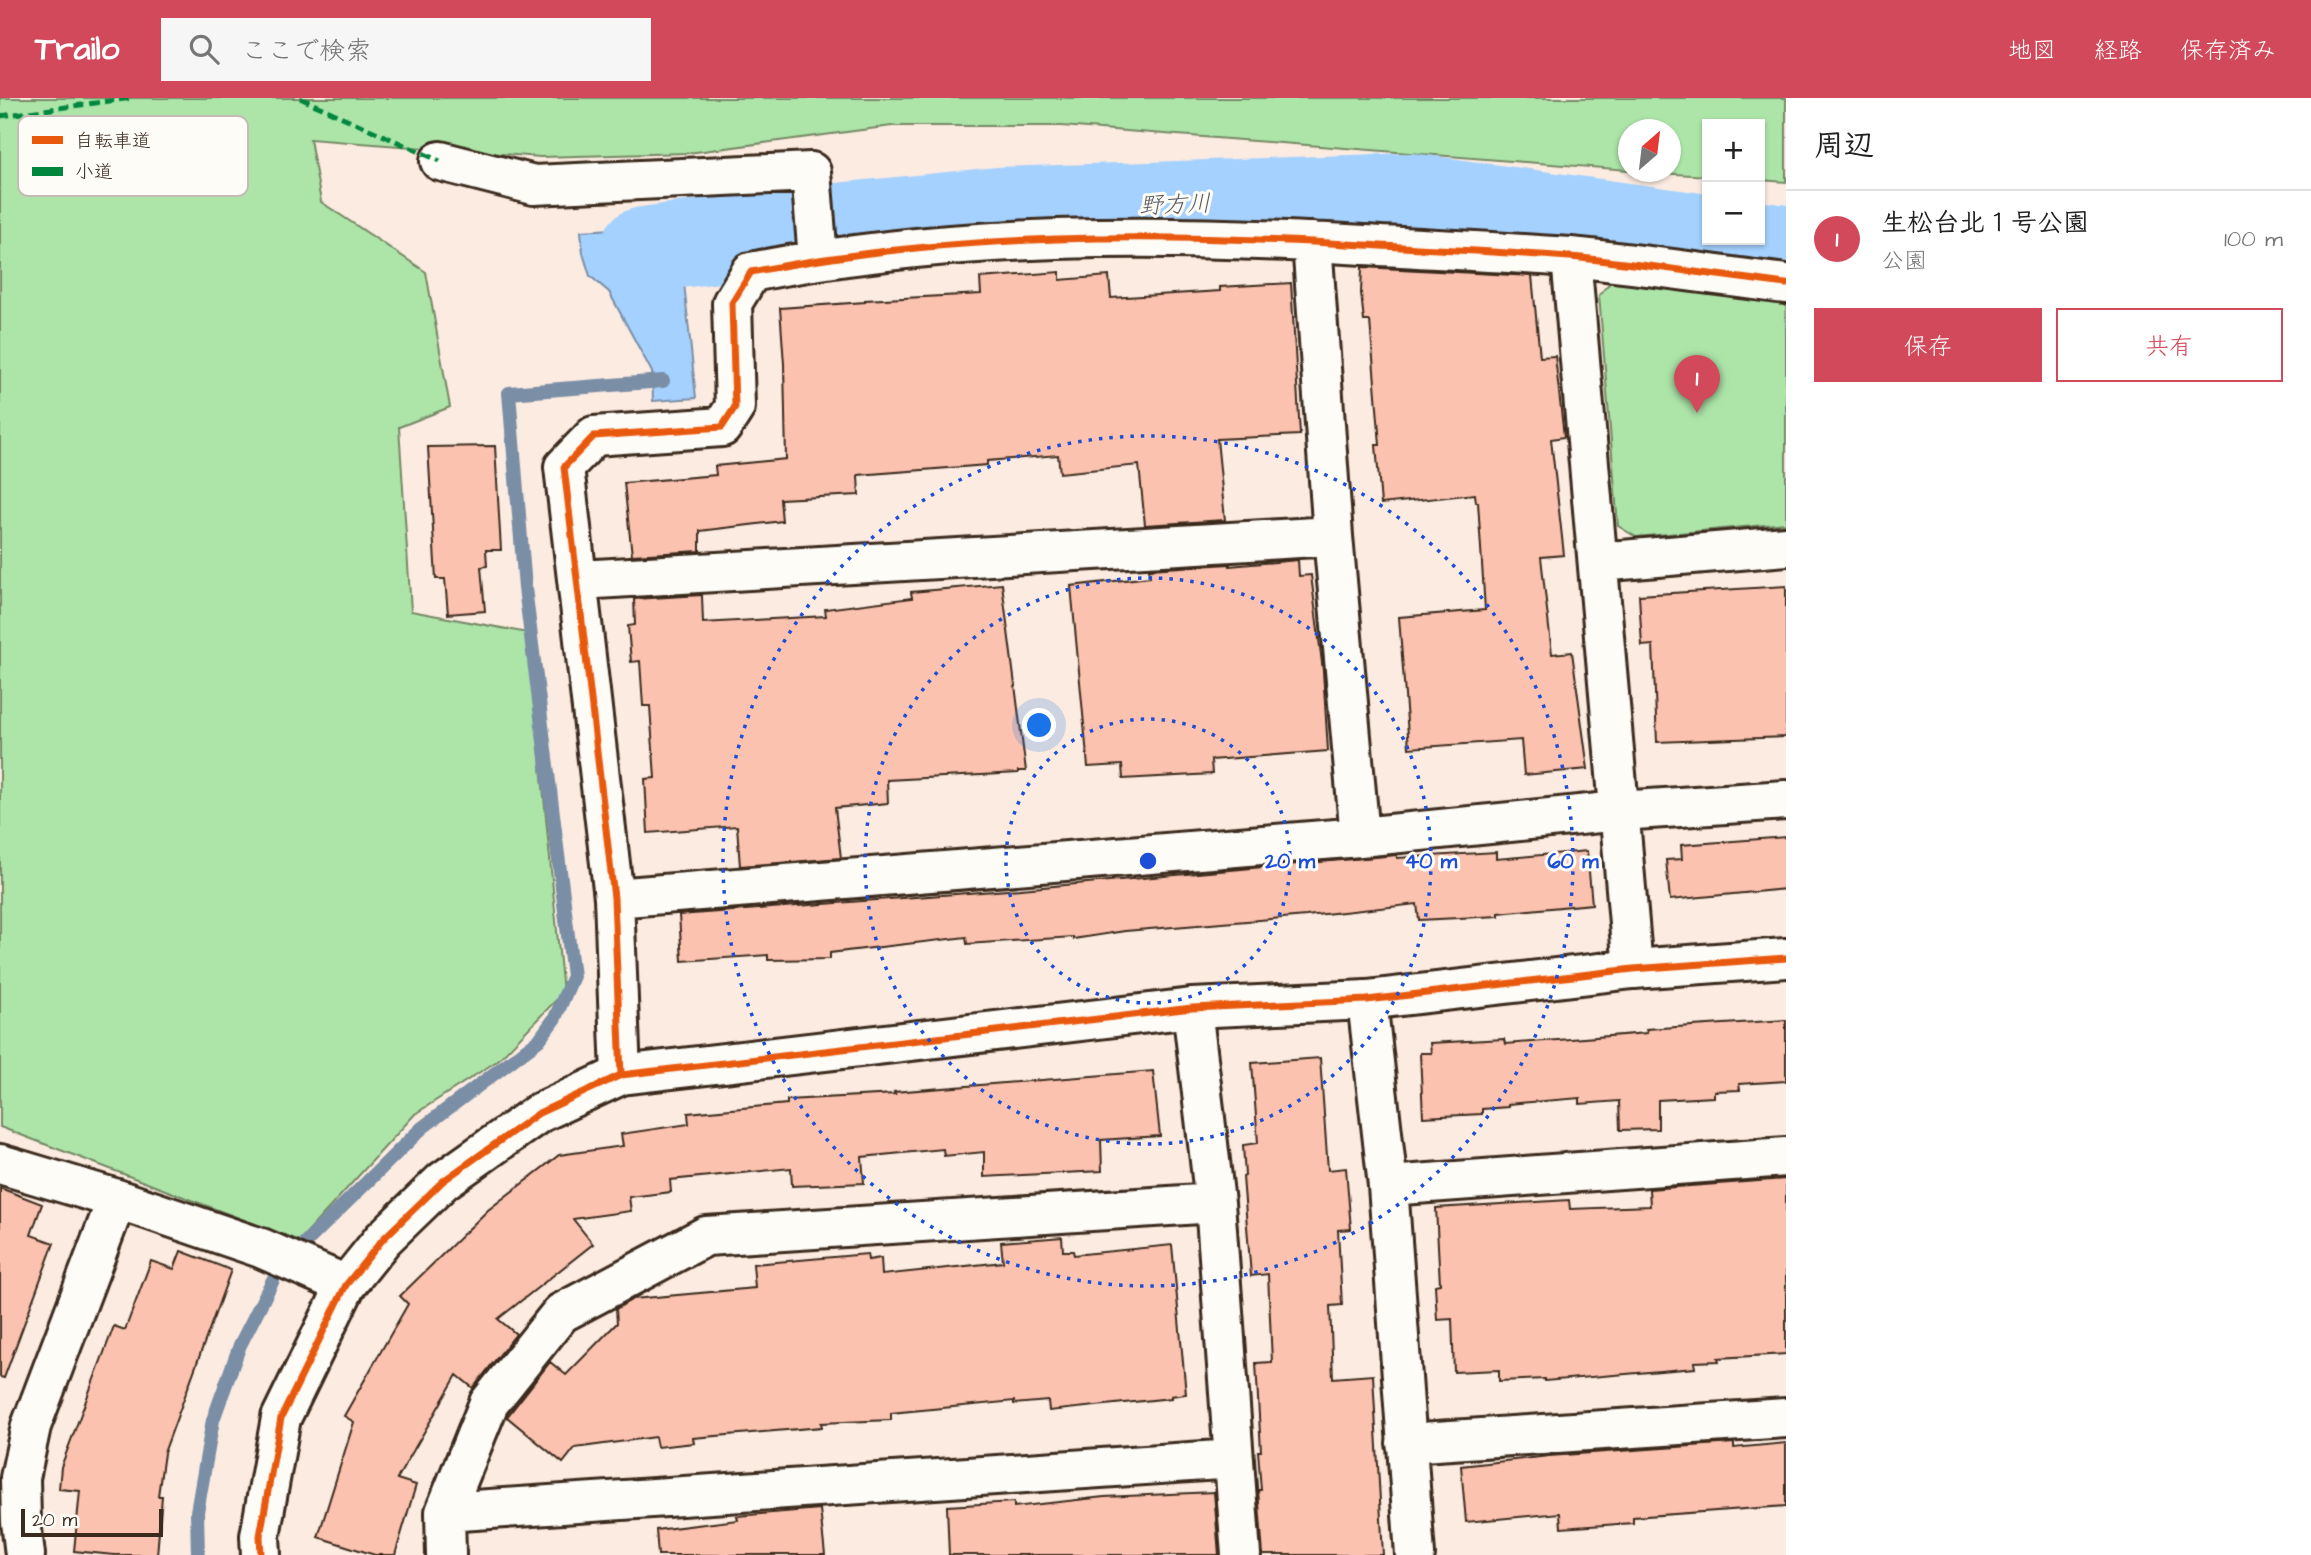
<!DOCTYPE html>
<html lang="ja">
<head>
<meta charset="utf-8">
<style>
	body { margin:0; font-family:"Architects Daughter","Klee One",sans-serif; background:#f6f6f6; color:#222 }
	.controls { position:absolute; right:21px; top:21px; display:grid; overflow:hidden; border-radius:0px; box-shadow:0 2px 5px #0004 }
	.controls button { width:63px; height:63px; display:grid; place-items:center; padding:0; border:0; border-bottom:2px solid #e0e0e0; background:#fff; color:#222; font:35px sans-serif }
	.compass { position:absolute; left:1618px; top:21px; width:63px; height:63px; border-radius:50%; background:#fff; box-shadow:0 2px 5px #0004; rotate:28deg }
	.scale { position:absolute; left:21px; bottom:18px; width:142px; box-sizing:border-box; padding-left:7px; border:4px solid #3b2a1e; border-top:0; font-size:19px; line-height:24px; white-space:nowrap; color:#3b2a1e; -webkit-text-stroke:5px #fdfcf7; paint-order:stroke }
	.you { position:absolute; left:1040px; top:628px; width:24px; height:24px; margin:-18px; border:5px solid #fff; border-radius:50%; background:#1a73e8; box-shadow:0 0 0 10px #1a73e833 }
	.badge { display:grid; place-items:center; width:46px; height:46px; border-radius:50%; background:#d1495b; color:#fff; font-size:23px; font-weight:700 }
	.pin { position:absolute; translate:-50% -58px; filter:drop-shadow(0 2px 4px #0008) }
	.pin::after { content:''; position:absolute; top:37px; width:24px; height:21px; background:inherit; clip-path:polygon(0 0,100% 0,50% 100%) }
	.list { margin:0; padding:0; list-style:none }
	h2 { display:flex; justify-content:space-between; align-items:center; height:91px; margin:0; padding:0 28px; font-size:30px }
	h2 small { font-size:23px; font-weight:400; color:#767676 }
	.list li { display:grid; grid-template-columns:46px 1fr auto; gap:21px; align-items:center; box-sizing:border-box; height:98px; padding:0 28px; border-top:2px solid #e0e0e0 }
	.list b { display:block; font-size:26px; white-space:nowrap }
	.list p { margin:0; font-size:23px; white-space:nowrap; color:#767676 }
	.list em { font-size:23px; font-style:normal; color:#767676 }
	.actions { display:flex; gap:14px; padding:21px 28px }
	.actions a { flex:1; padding:16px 0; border:2px solid #d1495b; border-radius:0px; text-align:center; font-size:24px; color:#d1495b }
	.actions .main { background:#d1495b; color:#fff }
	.icon { flex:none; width:38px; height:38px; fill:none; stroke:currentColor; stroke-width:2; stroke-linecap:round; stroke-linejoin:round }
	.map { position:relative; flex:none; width:1786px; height:1457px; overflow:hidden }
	header { display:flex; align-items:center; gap:42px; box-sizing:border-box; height:98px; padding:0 35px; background:#d1495b; color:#fff }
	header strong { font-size:33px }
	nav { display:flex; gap:38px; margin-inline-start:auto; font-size:24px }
	.search { width:490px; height:63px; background:#f6f6f6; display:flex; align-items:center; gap:18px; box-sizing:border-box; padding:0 24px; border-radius:0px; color:#767676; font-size:26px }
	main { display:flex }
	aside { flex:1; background:#fff }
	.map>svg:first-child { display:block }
</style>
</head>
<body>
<header>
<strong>Trailo</strong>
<div class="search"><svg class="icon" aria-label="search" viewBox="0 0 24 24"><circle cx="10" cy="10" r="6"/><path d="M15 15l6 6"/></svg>ここで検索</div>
<nav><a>地図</a><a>経路</a><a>保存済み</a></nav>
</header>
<main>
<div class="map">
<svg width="1786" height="1457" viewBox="0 0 1786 1457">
	<rect width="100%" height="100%" fill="#fcebe1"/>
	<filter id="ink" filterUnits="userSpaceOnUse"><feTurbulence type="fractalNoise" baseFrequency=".0143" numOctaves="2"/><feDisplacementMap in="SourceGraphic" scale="14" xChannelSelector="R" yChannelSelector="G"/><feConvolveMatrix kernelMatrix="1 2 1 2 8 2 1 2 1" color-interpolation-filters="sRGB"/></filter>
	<g filter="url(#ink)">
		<path fill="#ade5a9" stroke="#748864" stroke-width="2" d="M0 0H1786V84L1760 82V26H1707V78L1643 74H1671V32H1629L1628 72 1062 28H892L688 55 540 59 310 41 321 104 426 174 450 309 399 329 411 513 528 535 563 895 497 963 415 1016 299 1143 0 1029Z
			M1614 180 1786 204V425L1636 439 1618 428 1599 197Z"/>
		<path fill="#a4d1ff" stroke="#7a8ea5" stroke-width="2" d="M678 127 696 300 653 303 652 274 609 194 590 178 583 155 581 133Z"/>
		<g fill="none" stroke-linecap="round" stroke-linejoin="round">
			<path stroke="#7a8ea5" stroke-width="14" d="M304 1146 422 1030 539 942 555 920 573 878 525 490 509 295 663 283
				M198 1457 197 1414 213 1322 240 1247 273 1182"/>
			<path stroke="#a4d1ff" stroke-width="86" d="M1726 142 1786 150
				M643 152 776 134 999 112 1411 98 1707 139"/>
		</g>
		<path fill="#fbc2af" stroke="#3b2a1e" stroke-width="2" d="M1362 169 1532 178 1540 259 1555 258 1564 339 1551 341 1564 457 1541 459 1552 556 1572 554 1588 671 1524 677 1521 642 1409 650 1399 519 1485 512 1478 404H1476L1475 396 1381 406 1376 347H1380L1370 223H1364L1361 195Z
			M1060 174V182L1109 178 1111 200 1220 193V189L1291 185 1300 337 1217 341 1225 422 1145 427 1139 367 1060 375 1058 357 987 363V367L858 377 859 397 780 401 782 423 700 433V453L632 457 624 385 716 377 715 368 786 361 784 266 780 210 865 204V202L981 196 980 180Z
			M495 348 501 452H486L487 468 481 469 485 513 448 516 445 481H436L428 349Z
			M1298 462 1299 478 1311 477 1323 573 1328 653 1211 662 1212 676 1123 681 1122 667 1088 669 1071 488 1150 479 1149 471 1230 466V468Z
			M1002 486 1026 673H1018V675L887 682 888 705 835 710 841 760 740 768 737 728 648 735 645 681 655 680 650 608H643L640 563 631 564 628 528 635 527 634 501 702 497 703 525 826 518 825 511 912 500 911 494Z
			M1786 488V639L1657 644 1653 547 1642 548 1639 497Z
			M1786 739V791L1670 802 1666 762 1682 761 1681 747Z
			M1587 753 1592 806 1499 815V818L1419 822 1417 806 1306 818 1125 833 1073 841V839L967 846 966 839 830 855V861L768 862V857L682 863 679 817 1021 791 1397 757V760L1496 754V761Z
			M1786 922V983L1739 986 1740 992 1714 993V999L1658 1002V1031L1620 1032 1619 1003 1580 1006V1000L1508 1006V1009L1482 1011V1016L1423 1019 1420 955H1431L1430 945 1504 941 1505 946 1647 935 1646 931Z
			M1320 960 1328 1072 1346 1070 1351 1131 1338 1132 1342 1207 1330 1208 1333 1280 1373 1277 1383 1457H1263L1258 1392H1261L1258 1353H1261L1256 1265 1272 1264 1268 1176 1251 1178 1243 1079 1245 1078 1243 1047 1258 1045 1252 965Z
			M1153 973 1160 1038 1101 1042 1102 1073 984 1079V1054L944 1058 943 1051 862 1059 864 1085 792 1088 791 1070 670 1082 671 1094 629 1099 631 1113 573 1121 593 1146 498 1221 516 1236 473 1290 457 1277 397 1381 416 1387 395 1457H375L318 1439 354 1324 344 1318 408 1206 400 1198 488 1112 559 1057 623 1048 621 1036 689 1026 688 1015 787 1006V1002L895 996 894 994Z
			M1786 1081V1256L1718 1260 1719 1263 1694 1264 1695 1270 1545 1283V1281L1499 1283V1272L1454 1274 1452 1221 1437 1222 1435 1187 1440 1186 1436 1110 1569 1102 1570 1111 1650 1108 1649 1091Z
			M0 1090 42 1106 31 1137 54 1145 4 1280 0 1279Z
			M1062 1139 1063 1153H1073L1074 1157 1172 1147 1186 1296 1171 1298V1300L1049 1313 1048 1303 1014 1306V1303L891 1315V1322L821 1325 822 1329 693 1340 694 1345 657 1349 655 1339 575 1350 563 1365 507 1319 550 1264 566 1277 617 1225 616 1211 633 1201 755 1190 753 1166 867 1156 868 1162 881 1160 882 1177 1003 1164 1001 1144Z
			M181 1153 231 1172 164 1355 158 1398H162L157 1457H114L74 1453 80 1393 59 1391 61 1369 114 1228 125 1232 151 1163 174 1171Z
			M1734 1345V1350L1786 1345V1408L1633 1419V1425L1561 1430 1560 1415 1466 1424 1461 1368 1549 1358Z
			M1214 1394 1219 1457H949L947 1408 1014 1404V1409L1104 1399Z
			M820 1411 825 1457H658L656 1432 738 1422 737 1418Z"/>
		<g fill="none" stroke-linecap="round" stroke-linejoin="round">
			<g stroke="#3b2a1e" stroke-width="44">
				<path id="minor" d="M440 63 534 87 811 74 818 161
					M1312 144 1333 438 1360 739
					M1571 159 1633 871
					M1599 464 1786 448
					M579 482 1333 438
					M614 800 1360 739 1619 713 1786 702
					M1367 902 1388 1088 1415 1457
					M1192 910 1215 1105 1241 1457
					M621 977 614 800 564 369 594 338 722 329 735 309 732 205 751 174C951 134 1162 135 1364 147 1433 151 1502 154 1570 159 1642 166 1714 177 1786 186
					M0 1066 117 1101 261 1150 346 1187
					M1388 1088 1786 1059
					M1406 1345 1786 1320
					M445 1414 1234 1361
					M25 1457 21 1423 20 1380 31 1328 117 1101
					M446 1457 445 1414 489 1305 561 1215 706 1138 1215 1105"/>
			</g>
			<g stroke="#3b2a1e" stroke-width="44">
				<path id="tertiary" d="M261 1457 260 1438 281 1320 346 1187 383 1141 443 1083 539 1015 621 977 1192 910 1367 902 1633 871 1786 860"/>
			</g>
			<use href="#minor" stroke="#fdfcf7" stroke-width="38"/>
			<use href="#tertiary" stroke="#fdfcf7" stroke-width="38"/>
			<path stroke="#00873e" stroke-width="5" stroke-dasharray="10 5" stroke-linecap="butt" d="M300 0 440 63
				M0 18 132 0"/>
			<g stroke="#fdfcf7" stroke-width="11">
				<path id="cycleway" d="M621 977 614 800 564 369 594 338 722 329 735 309 732 205 751 174C951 134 1162 135 1364 147 1433 151 1502 154 1570 159 1642 166 1714 177 1786 186
					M261 1457 260 1438 281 1320 346 1187 383 1141 443 1083 539 1015 621 977 1192 910 1367 902 1633 871 1786 860"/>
			</g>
			<use href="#cycleway" stroke="#e8590c" stroke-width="7"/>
		</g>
	</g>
	<g fill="none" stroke="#1d4ed8" stroke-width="3.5" stroke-dasharray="3.5 7">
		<circle cx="1148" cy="763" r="142"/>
		<circle cx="1148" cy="763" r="283"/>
		<circle cx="1148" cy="763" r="425"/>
	</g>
	<g text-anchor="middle" stroke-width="6" stroke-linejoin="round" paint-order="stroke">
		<g font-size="24" font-style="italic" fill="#5a5c62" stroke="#fdfcf7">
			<text transform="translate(1175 106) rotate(-2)" y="8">野方川</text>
		</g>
	</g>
	<rect x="18" y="18" width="230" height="80" rx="10" fill="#fdfcf7" stroke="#c3bdb6" stroke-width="2"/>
	<rect x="32" y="38" width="31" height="8" fill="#e8590c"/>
	<rect x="32" y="69" width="31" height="9" fill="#00873e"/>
	<g font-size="19" fill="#3b2a1e">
		<text x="75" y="49">自転車道</text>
		<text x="75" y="80">小道</text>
	</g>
	<circle cx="1148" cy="763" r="10" fill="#1d4ed8" stroke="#fdfcf7" stroke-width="3.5"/>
	<g font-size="21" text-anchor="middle" font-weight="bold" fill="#1d4ed8" stroke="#fdfcf7" stroke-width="6" stroke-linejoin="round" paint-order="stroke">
		<text x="1290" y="770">20 m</text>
		<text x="1431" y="770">40 m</text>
		<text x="1573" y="770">60 m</text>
	</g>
</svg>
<div class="controls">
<button>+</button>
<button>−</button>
</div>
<svg class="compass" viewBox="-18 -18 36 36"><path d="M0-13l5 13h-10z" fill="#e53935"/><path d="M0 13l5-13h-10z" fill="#767676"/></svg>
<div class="scale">20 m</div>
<div class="you"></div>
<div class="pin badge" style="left:1697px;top:315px">1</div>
</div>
<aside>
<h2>周辺<small></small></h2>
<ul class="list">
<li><span class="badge">1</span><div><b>生松台北１号公園</b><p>公園</p></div><em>100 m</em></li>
</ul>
<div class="actions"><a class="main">保存</a><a>共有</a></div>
</aside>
</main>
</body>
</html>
